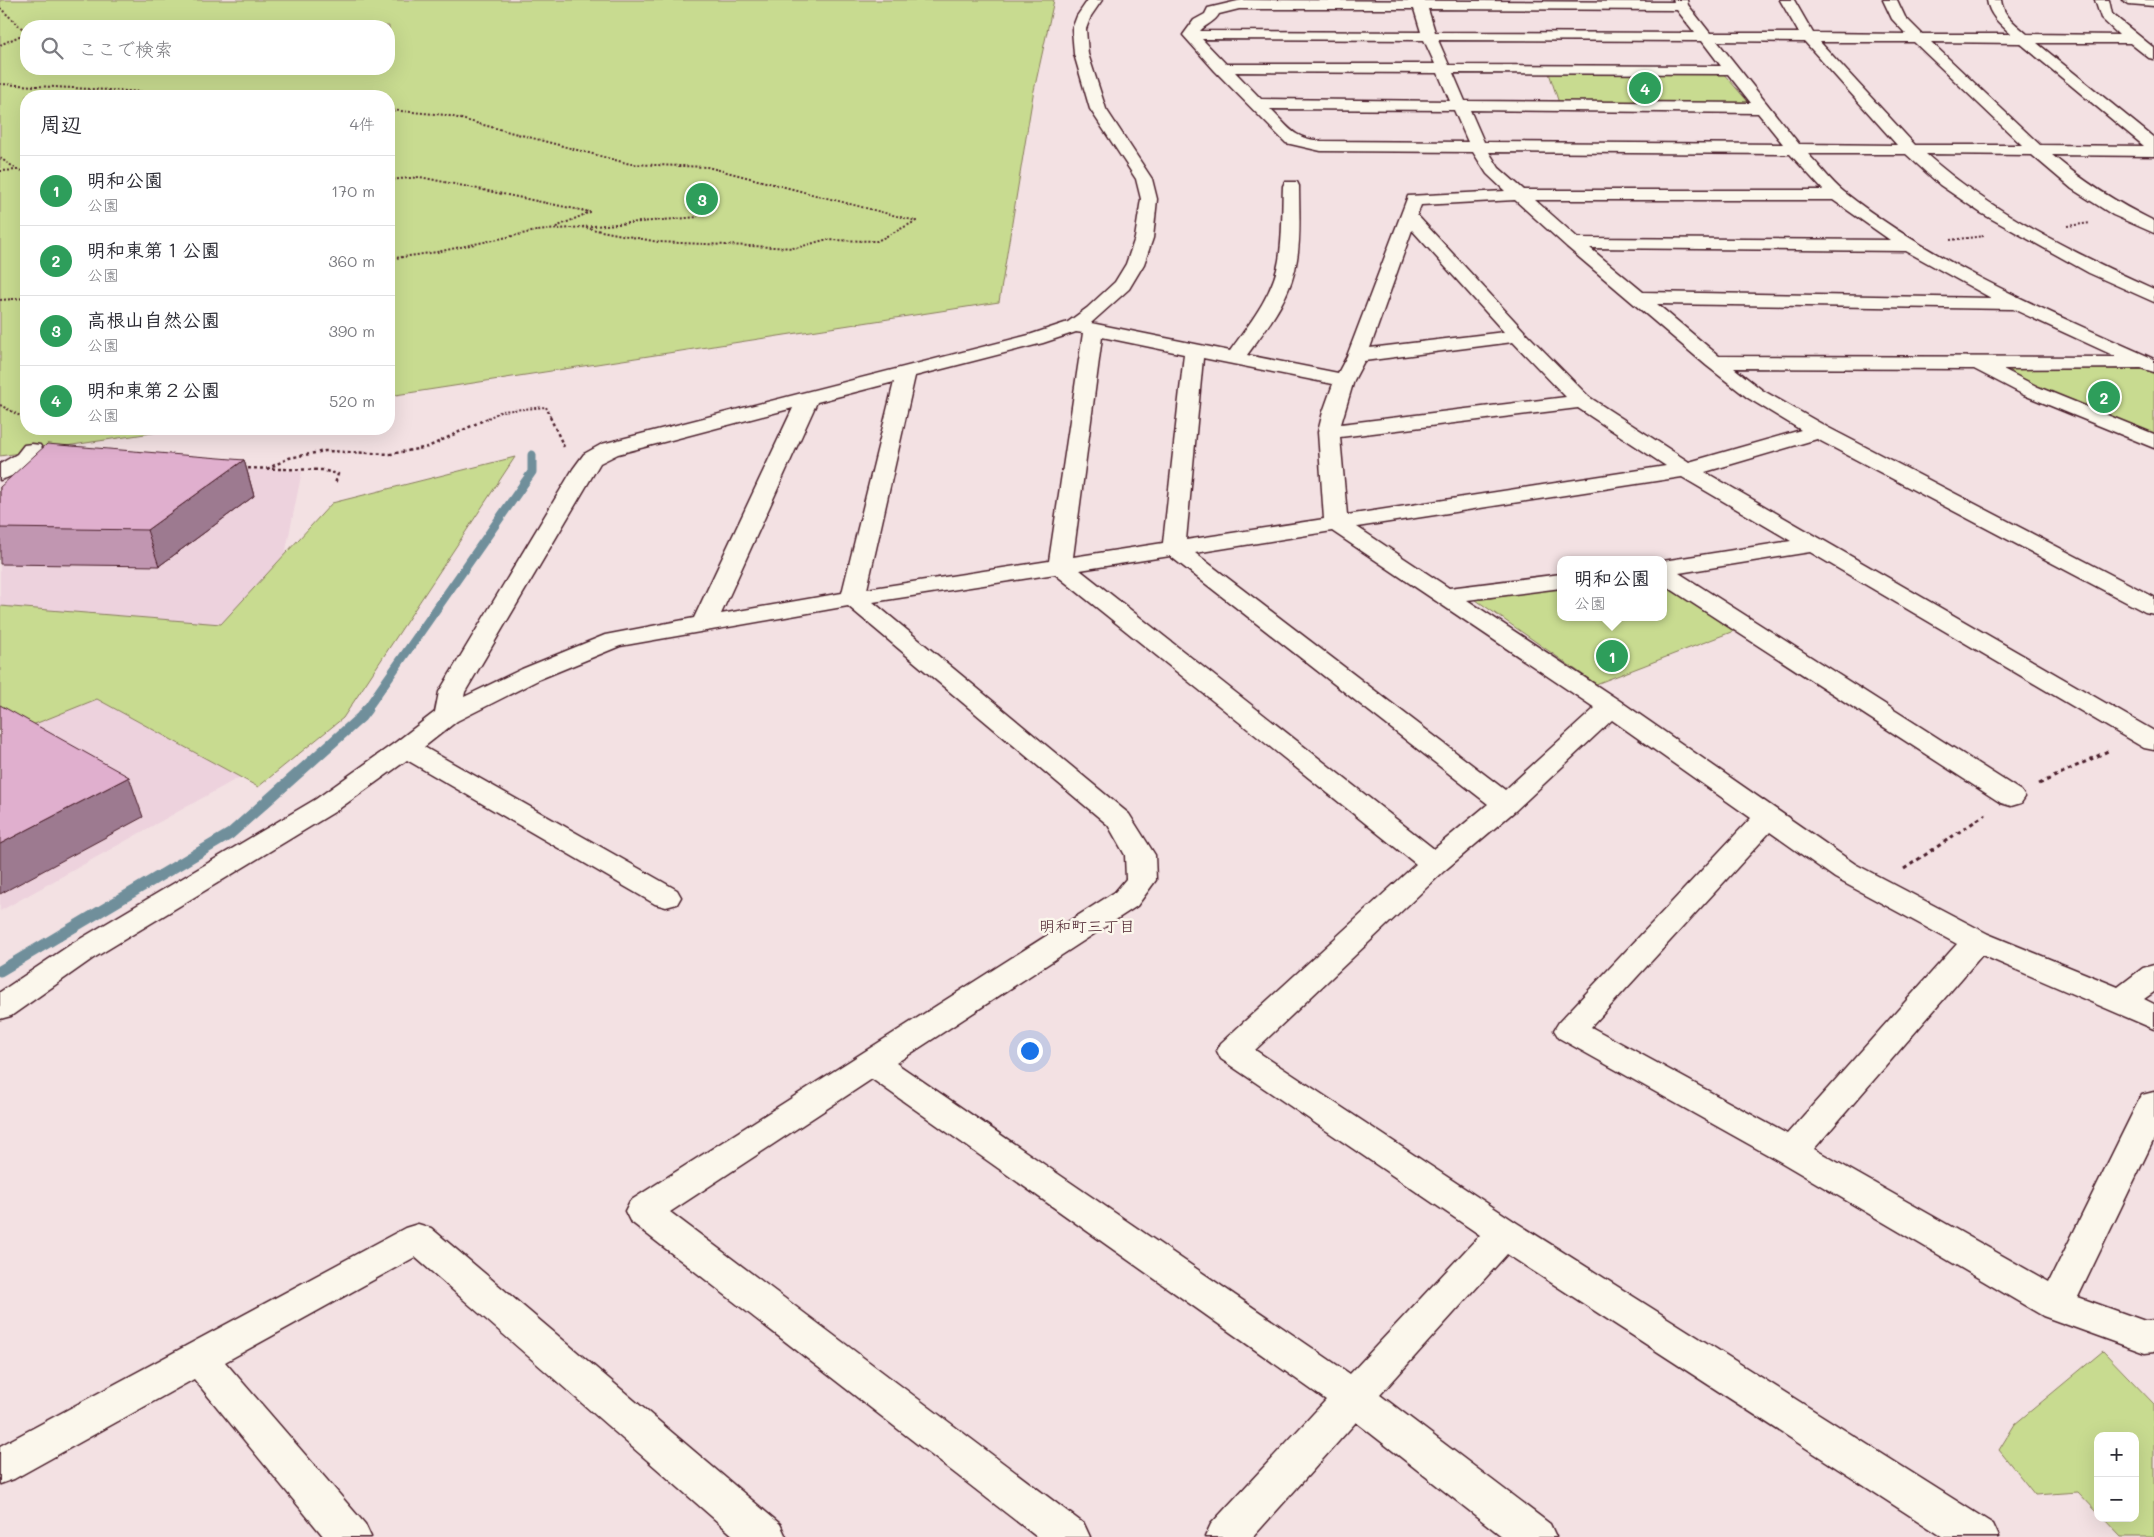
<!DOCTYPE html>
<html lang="ja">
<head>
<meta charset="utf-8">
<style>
	body { margin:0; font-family:Mali,"Klee One",sans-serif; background:#f7f7f7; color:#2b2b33 }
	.controls { position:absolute; right:15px; bottom:15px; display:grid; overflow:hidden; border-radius:10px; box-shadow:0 5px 20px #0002 }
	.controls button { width:45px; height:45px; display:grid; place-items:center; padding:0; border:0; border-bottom:1px solid #e1e1e2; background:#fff; color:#2b2b33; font:25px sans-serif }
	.you { position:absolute; left:1029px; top:1050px; width:18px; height:18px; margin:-12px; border:4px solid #fff; border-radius:50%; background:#1a73e8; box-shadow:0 0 0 8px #1a73e833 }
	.badge { display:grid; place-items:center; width:32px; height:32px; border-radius:50%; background:#0f766e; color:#fff; font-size:16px; font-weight:700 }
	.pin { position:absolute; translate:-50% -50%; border:2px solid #fff; box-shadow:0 1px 5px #0006 }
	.popup { position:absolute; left:1557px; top:556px; width:110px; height:65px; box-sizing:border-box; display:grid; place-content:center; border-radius:10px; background:#fff; filter:drop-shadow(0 1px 4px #0005); font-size:16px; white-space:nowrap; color:#7c7c81 }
	.popup b { font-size:19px; color:#2b2b33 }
	.popup::after { content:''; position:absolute; left:50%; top:100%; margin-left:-10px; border:10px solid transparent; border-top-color:#fff }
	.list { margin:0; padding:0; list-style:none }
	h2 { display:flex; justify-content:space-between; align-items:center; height:65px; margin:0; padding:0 20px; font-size:21px }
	h2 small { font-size:16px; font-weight:400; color:#7c7c81 }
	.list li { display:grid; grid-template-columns:32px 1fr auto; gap:15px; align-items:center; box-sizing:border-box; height:70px; padding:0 20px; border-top:1px solid #e1e1e2 }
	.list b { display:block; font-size:19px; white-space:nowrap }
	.list p { margin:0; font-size:16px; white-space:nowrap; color:#7c7c81 }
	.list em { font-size:16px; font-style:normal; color:#7c7c81 }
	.icon { flex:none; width:28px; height:28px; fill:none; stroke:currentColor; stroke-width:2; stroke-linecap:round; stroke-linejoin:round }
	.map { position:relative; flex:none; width:2154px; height:1537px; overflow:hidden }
	.search { position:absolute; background:#fff; box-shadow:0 5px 20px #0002; left:20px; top:20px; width:375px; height:55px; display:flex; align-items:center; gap:12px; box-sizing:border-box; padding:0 18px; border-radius:20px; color:#7c7c81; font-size:19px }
	.panel { position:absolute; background:#fff; box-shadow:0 5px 20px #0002; left:20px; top:90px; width:375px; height:345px; border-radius:20px }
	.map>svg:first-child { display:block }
</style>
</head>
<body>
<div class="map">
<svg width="2154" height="1537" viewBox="0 0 2154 1537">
	<rect width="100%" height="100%" fill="#f3e1e3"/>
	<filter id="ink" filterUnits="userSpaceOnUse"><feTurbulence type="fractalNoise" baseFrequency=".02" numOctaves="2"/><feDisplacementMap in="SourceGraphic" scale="10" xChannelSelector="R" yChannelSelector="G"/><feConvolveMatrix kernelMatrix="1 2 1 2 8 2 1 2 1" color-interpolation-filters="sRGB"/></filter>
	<g filter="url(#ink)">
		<path fill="#edd2dd" d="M97 464 302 471 240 777 0 911V503Z"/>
		<path fill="#c8db90" stroke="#897d5e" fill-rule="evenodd" d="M0 0H1054L1033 95 999 302 389 396V96H26V429H178L0 456ZM26 26H389V69H26Z
			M1722 72 1750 104 1559 103 1549 73Z
			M1998 369H2149L2154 371V437L2076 407Z
			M515 457 343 718 258 787 97 699 0 738V606L221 624 332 503Z
			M1663 579 1739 629 1596 684 1476 600 1561 588V617H1663Z
			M2103 1351 2154 1404V1537H2121L2103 1518H2135V1436H2098V1513L2078 1492 2035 1495 1999 1450 2015 1424Z"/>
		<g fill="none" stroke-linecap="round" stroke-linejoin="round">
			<path stroke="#708f9b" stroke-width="9" d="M366 710 532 472V455"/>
			<path stroke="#708f9b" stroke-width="11" d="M0 971 230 834 361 717 367 709"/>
			<g stroke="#4a1f2b" stroke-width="3">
				<path id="minor" d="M1088 0H1102L1091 16 1086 29 1088 54 1106 109 1152 179 1157 199 1153 238 1144 264 1129 289 1091 323 1230 351C1250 323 1273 295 1279 260 1283 236 1282 210 1283 186L1285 182H1297L1299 186C1299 210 1301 235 1297 259 1292 296 1268 326 1247 355L1338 373 1347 356 1408 196 1505 191 1487 174 1473 152 1321 151 1286 143 1215 71 1183 35 1194 20 1205 14 1208 8 1242 0 1674 2 1673 0H1687L1688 5 1710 33H1799L1780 0H1794L1813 33 1906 34 1892 19 1883 0H1897L1905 17 1922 34H2011C2000 24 1989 15 1987 0H2001C2003 16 2016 24 2027 34L2119 35 2101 18 2095 0H2109L2112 14 2154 48V59L2149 58 2130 43H2037L2154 138V156L2052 155C2084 182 2117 203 2154 221V233L2113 215 2072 189 2032 155 1926 154C1992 213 2074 253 2154 289V302L2089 273 1981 213 1940 185 1906 154H1808C1820 166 1831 182 1844 192 1937 265 2047 311 2154 359V372L2141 368 2003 369 2038 387 2154 434V448L2024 395 1974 369 1734 368 1762 390 1827 427 2154 597V614L2145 612 1817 439 1705 472 2154 731V750L2144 748 1810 552 1679 573 2021 791 2025 797 2021 803 2011 806 2001 803 1663 584V561L1791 541 1682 477 1357 527 1449 588 1561 574V588L1467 600 1620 701 1855 864 1988 934 2118 987 2143 968 2154 965V992L2144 999 2154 1004V1029L1982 955 1814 1149 2049 1282 2137 1104 2142 1095 2154 1092V1139L2078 1297 2145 1321 2154 1320V1352L2145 1353 2043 1316 1779 1161 1559 1038 1554 1030 1559 1022 1751 818 1612 720 1516 810 1444 871 1255 1050 1517 1223 1993 1524 1999 1537H1943L1507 1254 1380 1395 1550 1524 1556 1537H1503L1356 1422 1253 1537H1205L1211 1524 1326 1400 872 1079 670 1212 1084 1524 1090 1537H1037L630 1221 625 1211 630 1201 1115 892 1126 879 1125 855 1108 825 848 606 620 646 540 679 457 721 424 747 677 890 681 897 677 904 666 907 655 904 407 760 336 811 92 959 11 1016 0 1019V992L70 945 316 799 396 742 435 712 439 692 573 469 584 454 602 444 1029 335 1068 322 1087 308 1115 282 1126 264 1135 238 1141 199 1136 179 1090 109 1074 54 1072 29 1077 16ZM1239 9H1414L1421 32 1200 31C1206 24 1215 22 1219 14ZM1428 9 1677 10 1695 33 1435 32ZM1202 39 1424 40 1435 64H1226ZM1438 40 1702 41 1721 66 1449 65ZM1717 41 1805 42 1897 145 1799 144ZM1820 42H1914L2022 145H1915ZM1931 42 2020 43 2144 146 2040 145ZM1235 72 1438 73 1450 101 1261 99ZM1453 73 1728 74 1751 103 1465 101ZM1270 109 1454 110 1468 142 1321 141C1292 138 1290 128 1270 109ZM1470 110 1758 113 1783 144 1484 142ZM1489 152 1790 154 1823 190H1524L1499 168ZM1515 200 1567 247 1707 366 1748 398 1801 430 1689 462 1589 397 1525 332 1417 215 1421 205ZM1535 200H1833L1890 240 1578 238ZM1412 230 1504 332 1370 348ZM1590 248 1906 251 1991 298 1643 292ZM1657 304 2013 309 2117 357 1719 356ZM1076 332 1083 333 1049 561 867 589 915 376 1043 343ZM1102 337 1184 354 1163 543 1073 557ZM1513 342 1566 397 1341 424 1354 380 1364 361ZM1203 358 1333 384 1323 412 1318 432 1324 519 1186 540ZM894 382 842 593 721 614 817 402ZM793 408 694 618 605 635 522 669 464 697 465 692 600 463 618 454ZM1578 408 1666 466 1347 515 1340 437ZM1332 531 1595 708 1505 790 1195 553ZM1170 556 1488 804 1434 849 1080 570ZM1055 574 1416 864 1221 1043 1217 1051 1221 1059 1480 1235 1350 1374 896 1063 1137 906 1156 880 1155 855 1129 814 873 602ZM1770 832 1835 878 1957 944 1787 1134 1591 1027Z
					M2122 0H2154V6L2129 4Z
					M32 444 40 445 43 450C33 465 18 475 0 480V464L17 454 24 445Z
					M418 1224 431 1228 780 1524 786 1537H735L415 1257 225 1362 365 1524 371 1537H324L194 1379 14 1479 0 1484V1446L405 1228Z"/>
			</g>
			<path stroke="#4a1f2b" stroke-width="2" stroke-dasharray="2 2" stroke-linecap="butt" d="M0 8 26 32
				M0 45 26 33
				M0 84 217 96
				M389 110 446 115 630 164 707 167 916 221 877 241 824 240 796 248 658 242 581 227
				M0 158 18 170 26 171
				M0 171 17 170
				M389 180 420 177 590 212 554 228
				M2067 226 2090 223
				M1950 240 1984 236
				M389 259 437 252 536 231 698 217
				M0 300 26 298
				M0 405 24 418
				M488 418 502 411 546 407 551 418"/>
			<path stroke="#4a1f2b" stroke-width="2.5" stroke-dasharray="3 3" stroke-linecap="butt" d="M22 417 26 419
				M550 417 565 449
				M242 468 322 470 338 474 335 484
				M267 469 289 458 325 451 391 454 428 447 490 417"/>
			<path stroke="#4a1f2b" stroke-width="3" stroke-dasharray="4 4" stroke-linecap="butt" d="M2039 784 2110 750
				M1904 869 1986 814"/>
			<use href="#minor" fill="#fbf7ec" fill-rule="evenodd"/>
		</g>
		<path fill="#c196b1" stroke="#4a1f2b" d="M244 460 254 496 159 566 0 564V487Z"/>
		<path fill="#9d7a90" stroke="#4a1f2b" d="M244 460 254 496 159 566 147 530Z
			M129 777 143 817 0 894V844Z"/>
		<path fill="#e0afce" stroke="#4a1f2b" d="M47 444 244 460 147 530 0 528V487Z
			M0 705 129 777 0 844Z"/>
	</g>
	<g text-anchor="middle" stroke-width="5" stroke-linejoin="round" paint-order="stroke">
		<g font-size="16" fill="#4a1f2b" stroke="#fbf7ec">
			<text x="1087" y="932">明和町三丁目</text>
		</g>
	</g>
</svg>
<div class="controls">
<button>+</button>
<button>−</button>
</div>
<div class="you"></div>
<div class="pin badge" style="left:1612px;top:656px;background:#2e9e5b">1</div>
<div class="popup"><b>明和公園</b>公園</div>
<div class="pin badge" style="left:2104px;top:397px;background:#2e9e5b">2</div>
<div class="pin badge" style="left:702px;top:199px;background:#2e9e5b">3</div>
<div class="pin badge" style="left:1645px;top:88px;background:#2e9e5b">4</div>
<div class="search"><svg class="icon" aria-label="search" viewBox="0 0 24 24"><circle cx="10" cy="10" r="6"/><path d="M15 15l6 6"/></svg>ここで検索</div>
<section class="panel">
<h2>周辺<small>4件</small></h2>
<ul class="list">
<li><span class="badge" style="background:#2e9e5b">1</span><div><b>明和公園</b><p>公園</p></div><em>170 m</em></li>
<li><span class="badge" style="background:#2e9e5b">2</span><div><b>明和東第１公園</b><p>公園</p></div><em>360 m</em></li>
<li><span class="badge" style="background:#2e9e5b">3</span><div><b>高根山自然公園</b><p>公園</p></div><em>390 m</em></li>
<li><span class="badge" style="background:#2e9e5b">4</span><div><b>明和東第２公園</b><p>公園</p></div><em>520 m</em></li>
</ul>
</section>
</div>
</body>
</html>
